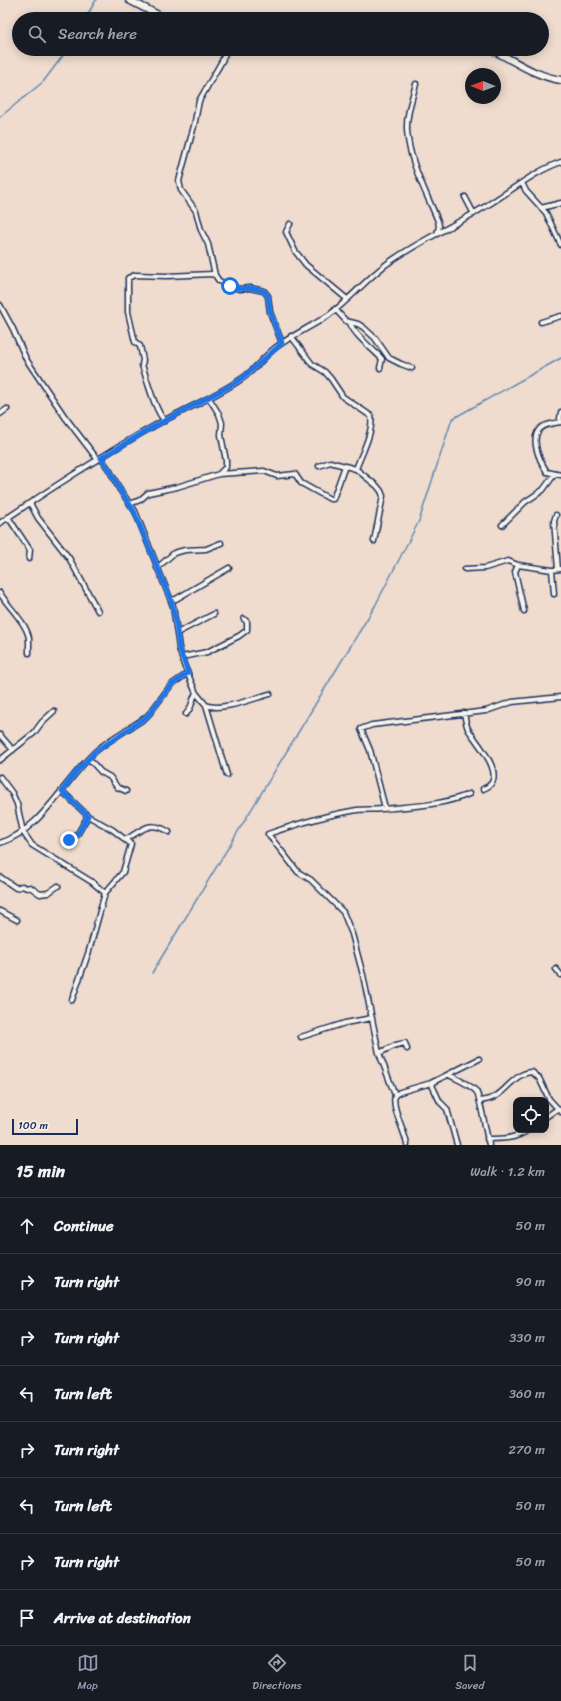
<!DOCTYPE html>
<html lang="en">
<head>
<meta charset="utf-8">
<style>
	body { margin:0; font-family:Sriracha,sans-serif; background:#20242c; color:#f1f3f6 }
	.controls { position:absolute; right:12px; bottom:12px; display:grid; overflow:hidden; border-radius:8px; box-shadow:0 2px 10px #0003 }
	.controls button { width:36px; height:36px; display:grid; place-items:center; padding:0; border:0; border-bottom:1px solid #363941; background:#171b24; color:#f1f3f6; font:20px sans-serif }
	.compass { position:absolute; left:465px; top:68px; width:36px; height:36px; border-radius:50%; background:#171b24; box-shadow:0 2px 10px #0003; rotate:271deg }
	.scale { position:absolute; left:12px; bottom:10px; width:66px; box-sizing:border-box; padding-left:4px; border:2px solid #1b2f5e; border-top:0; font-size:11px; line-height:14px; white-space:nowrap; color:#1b2f5e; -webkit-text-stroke:3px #f7f3e8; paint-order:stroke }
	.stop { position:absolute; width:12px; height:12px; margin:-9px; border:3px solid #1a73e8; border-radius:50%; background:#fff }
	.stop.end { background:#1a73e8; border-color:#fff; box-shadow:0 1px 4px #0008 }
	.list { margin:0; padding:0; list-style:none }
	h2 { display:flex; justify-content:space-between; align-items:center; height:52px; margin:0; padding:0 16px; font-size:17px }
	h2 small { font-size:13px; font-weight:400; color:#9ea1a6 }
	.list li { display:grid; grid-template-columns:26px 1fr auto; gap:12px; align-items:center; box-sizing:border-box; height:56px; padding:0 16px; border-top:1px solid #363941 }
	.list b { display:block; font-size:15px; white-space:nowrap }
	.list em { font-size:13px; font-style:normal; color:#9ea1a6 }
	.icon { flex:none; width:22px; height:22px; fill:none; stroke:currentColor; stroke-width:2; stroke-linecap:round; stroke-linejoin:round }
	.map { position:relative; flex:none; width:561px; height:1145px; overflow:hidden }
	.search { position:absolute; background:#171b24; box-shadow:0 2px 10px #0003; left:12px; right:12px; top:12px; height:44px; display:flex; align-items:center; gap:10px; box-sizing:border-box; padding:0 14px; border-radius:22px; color:#9ea1a6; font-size:15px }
	.sheet { height:500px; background:#171b24 }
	nav { display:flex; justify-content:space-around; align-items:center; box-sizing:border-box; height:56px; border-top:1px solid #363941; background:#171b24; font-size:11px; color:#9ea1a6 }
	nav a { display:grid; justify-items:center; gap:2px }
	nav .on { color:#919bb2 }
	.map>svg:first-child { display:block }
</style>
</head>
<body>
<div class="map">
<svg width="561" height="1145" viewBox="0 0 561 1145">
	<rect width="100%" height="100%" fill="#efdcce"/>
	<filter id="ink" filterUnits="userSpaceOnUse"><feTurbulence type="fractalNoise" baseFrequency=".025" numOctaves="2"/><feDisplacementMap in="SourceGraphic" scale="8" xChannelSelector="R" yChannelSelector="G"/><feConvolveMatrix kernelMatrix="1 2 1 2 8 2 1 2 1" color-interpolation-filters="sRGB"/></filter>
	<g filter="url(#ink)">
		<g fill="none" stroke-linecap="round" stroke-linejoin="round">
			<path stroke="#6189b4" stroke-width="1.5" d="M85 19 96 0
				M0 117 43 82 68 49
				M152 973 375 606 419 521 452 419 561 358"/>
			<g stroke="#1b2f5e" stroke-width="7">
				<path id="minor" d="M227 49 222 61 199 101 194 126 179 181 181 190 196 211 201 230 208 244 215 275 219 281 239 289 250 288 264 291 268 296 270 312 282 343
					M416 84C412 99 406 115 407 130 409 162 426 192 438 221L439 226 437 234
					M522 183 526 191 546 213 561 245
					M465 197 474 214
					M541 208 561 203
					M290 224 286 232 295 251 306 265 347 299
					M0 305 13 329 26 359 65 417 98 460
					M335 309 346 321 358 324 363 327 375 338 389 358 401 364 412 368
					M541 322 561 316
					M350 323C354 335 373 349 382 359L380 368
					M291 336 312 364 325 372 331 379 343 397 371 416C374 431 361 455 356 469
					M561 412 560 418 561 422
					M0 414 7 409
					M165 421C155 412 147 379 142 365L143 360 140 346 135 342 128 312V278L135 275 167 276 212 274 215 275
					M561 422C555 423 547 424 542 427 528 437 540 461 547 472L561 475
					M101 458 110 471 120 490 135 511 173 606 179 648 184 665 196 693 206 705 227 775
					M319 466 330 462 345 466
					M219 474 264 471 277 476 295 474 301 483 330 499H333L345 466 356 469 377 486 381 491 383 496 374 541
					M30 503 38 518 69 558 98 611
					M130 504 140 500 148 493 177 487 219 474 226 467V461L221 435 222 423 219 414 209 398
					M556 515 554 521 558 569
					M8 517 30 550 29 559
					M0 523C50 489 101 456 154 426 183 410 215 397 243 378 255 370 263 357 275 348 292 335 311 327 329 315 349 300 365 281 384 266 416 242 453 227 486 206 511 191 533 172 561 162
					M502 525 525 502 543 490 554 475
					M157 568 174 553 185 550 206 549 221 543
					M465 569 485 568 508 561 518 565
					M0 593C8 607 26 622 29 638 29 643 29 648 29 653
					M554 594 552 570 561 569
					M171 600 176 599 229 568
					M524 611 515 572 518 565 552 570
					M177 633 214 614
					M182 657 207 652 239 636 247 630V622L244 619
					M206 705C221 712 254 698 270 694
					M464 713C465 719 466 724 468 729 476 742 511 779 483 789
					M186 714C193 707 191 701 196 693
					M0 735 13 750
					M89 759 101 772 110 777 117 787 126 791
					M0 760 34 733 42 722 54 711
					M0 777 12 793 17 804 23 832 32 845 92 882 105 893
					M62 791 88 816 113 830 131 844 123 872 105 893 89 951 72 1000
					M385 808 370 750 361 729 372 725 486 711 512 702 561 697
					M69 840 77 835 88 816
					M125 840C144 829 149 820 169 832
					M0 843C42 830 65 779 96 751 111 738 129 729 145 718L150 713 171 685 188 673
					M0 877 16 888 22 886 27 888 30 887 40 894 48 893 58 886
					M0 911 17 920
					M556 969 561 975
					M301 1037 345 1023 372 1018
					M379 1053 396 1045 405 1043 407 1049
					M449 1075C457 1079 469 1084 476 1091 479 1093 487 1137 489 1145
					M431 1083 440 1102 447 1109 457 1145
					M395 1095 379 1053 363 975 352 934 343 912 311 880 298 872 268 834C297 824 326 815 357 810 365 809 374 810 382 809 411 806 441 806 469 794
					M481 1101C485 1100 492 1099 496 1096 508 1089 515 1073 532 1072L539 1078 549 1099 561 1112
					M546 1117 557 1109
					M487 1139C503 1139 515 1139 528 1130
					M407 1145C405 1130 391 1108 395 1095L400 1092 431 1083 479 1059"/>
			</g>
			<g stroke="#1b2f5e" stroke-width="9">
				<path id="secondary" d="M129 0 166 19
					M490 49C514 60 534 76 561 80"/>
			</g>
			<use href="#minor" stroke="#f7f3e8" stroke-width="4"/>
			<use href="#secondary" stroke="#f7f3e8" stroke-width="6"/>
		</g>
	</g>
	<g fill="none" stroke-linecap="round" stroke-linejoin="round" filter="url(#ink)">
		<path stroke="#1a73e8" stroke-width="5" d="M69 840 77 835 88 816 62 791 77 771 96 751 145 718 150 713 171 685 188 673 179 648 176 623 171 600 134 511 120 490 110 471 101 458 153 427 230 386 244 377 282 343 270 312 268 296 264 291 250 288 239 289 230 286"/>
	</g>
</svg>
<div class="controls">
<button><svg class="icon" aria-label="locate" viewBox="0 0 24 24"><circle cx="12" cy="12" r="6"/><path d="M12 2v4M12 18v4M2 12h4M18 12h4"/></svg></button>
</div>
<svg class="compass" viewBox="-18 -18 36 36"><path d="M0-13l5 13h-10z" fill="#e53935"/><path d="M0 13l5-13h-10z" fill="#9ea1a6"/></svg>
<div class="scale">100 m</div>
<div class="stop" style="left:230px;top:286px"></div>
<div class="stop end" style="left:69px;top:840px"></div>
<div class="search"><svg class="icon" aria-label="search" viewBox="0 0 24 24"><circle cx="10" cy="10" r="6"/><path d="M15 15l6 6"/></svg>Search here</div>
</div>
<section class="sheet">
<h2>15 min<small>Walk · 1.2 km</small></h2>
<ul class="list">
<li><svg class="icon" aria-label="ahead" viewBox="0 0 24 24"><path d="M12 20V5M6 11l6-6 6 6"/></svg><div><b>Continue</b></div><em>50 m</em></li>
<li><svg class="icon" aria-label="right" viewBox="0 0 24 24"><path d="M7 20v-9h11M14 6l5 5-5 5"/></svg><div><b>Turn right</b></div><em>90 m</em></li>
<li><svg class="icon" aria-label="right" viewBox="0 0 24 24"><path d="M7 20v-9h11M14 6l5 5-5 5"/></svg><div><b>Turn right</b></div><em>330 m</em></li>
<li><svg class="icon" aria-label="left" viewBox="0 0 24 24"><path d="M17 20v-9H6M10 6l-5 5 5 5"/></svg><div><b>Turn left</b></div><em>360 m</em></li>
<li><svg class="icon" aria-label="right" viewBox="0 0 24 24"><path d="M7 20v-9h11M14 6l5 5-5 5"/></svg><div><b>Turn right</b></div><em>270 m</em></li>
<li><svg class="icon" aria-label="left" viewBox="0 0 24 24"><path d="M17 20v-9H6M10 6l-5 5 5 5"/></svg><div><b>Turn left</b></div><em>50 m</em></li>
<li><svg class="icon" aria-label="right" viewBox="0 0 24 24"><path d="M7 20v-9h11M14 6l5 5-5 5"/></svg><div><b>Turn right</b></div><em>50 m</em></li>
<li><svg class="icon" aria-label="arrive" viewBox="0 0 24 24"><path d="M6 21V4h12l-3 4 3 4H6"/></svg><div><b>Arrive at destination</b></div></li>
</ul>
</section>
<nav>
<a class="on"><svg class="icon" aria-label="map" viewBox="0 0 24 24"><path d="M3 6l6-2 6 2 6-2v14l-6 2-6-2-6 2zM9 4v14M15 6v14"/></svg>Map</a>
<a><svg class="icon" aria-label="directions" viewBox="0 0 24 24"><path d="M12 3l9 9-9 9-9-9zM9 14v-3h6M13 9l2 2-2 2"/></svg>Directions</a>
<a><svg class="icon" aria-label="saved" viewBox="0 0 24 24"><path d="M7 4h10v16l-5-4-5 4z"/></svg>Saved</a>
</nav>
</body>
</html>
